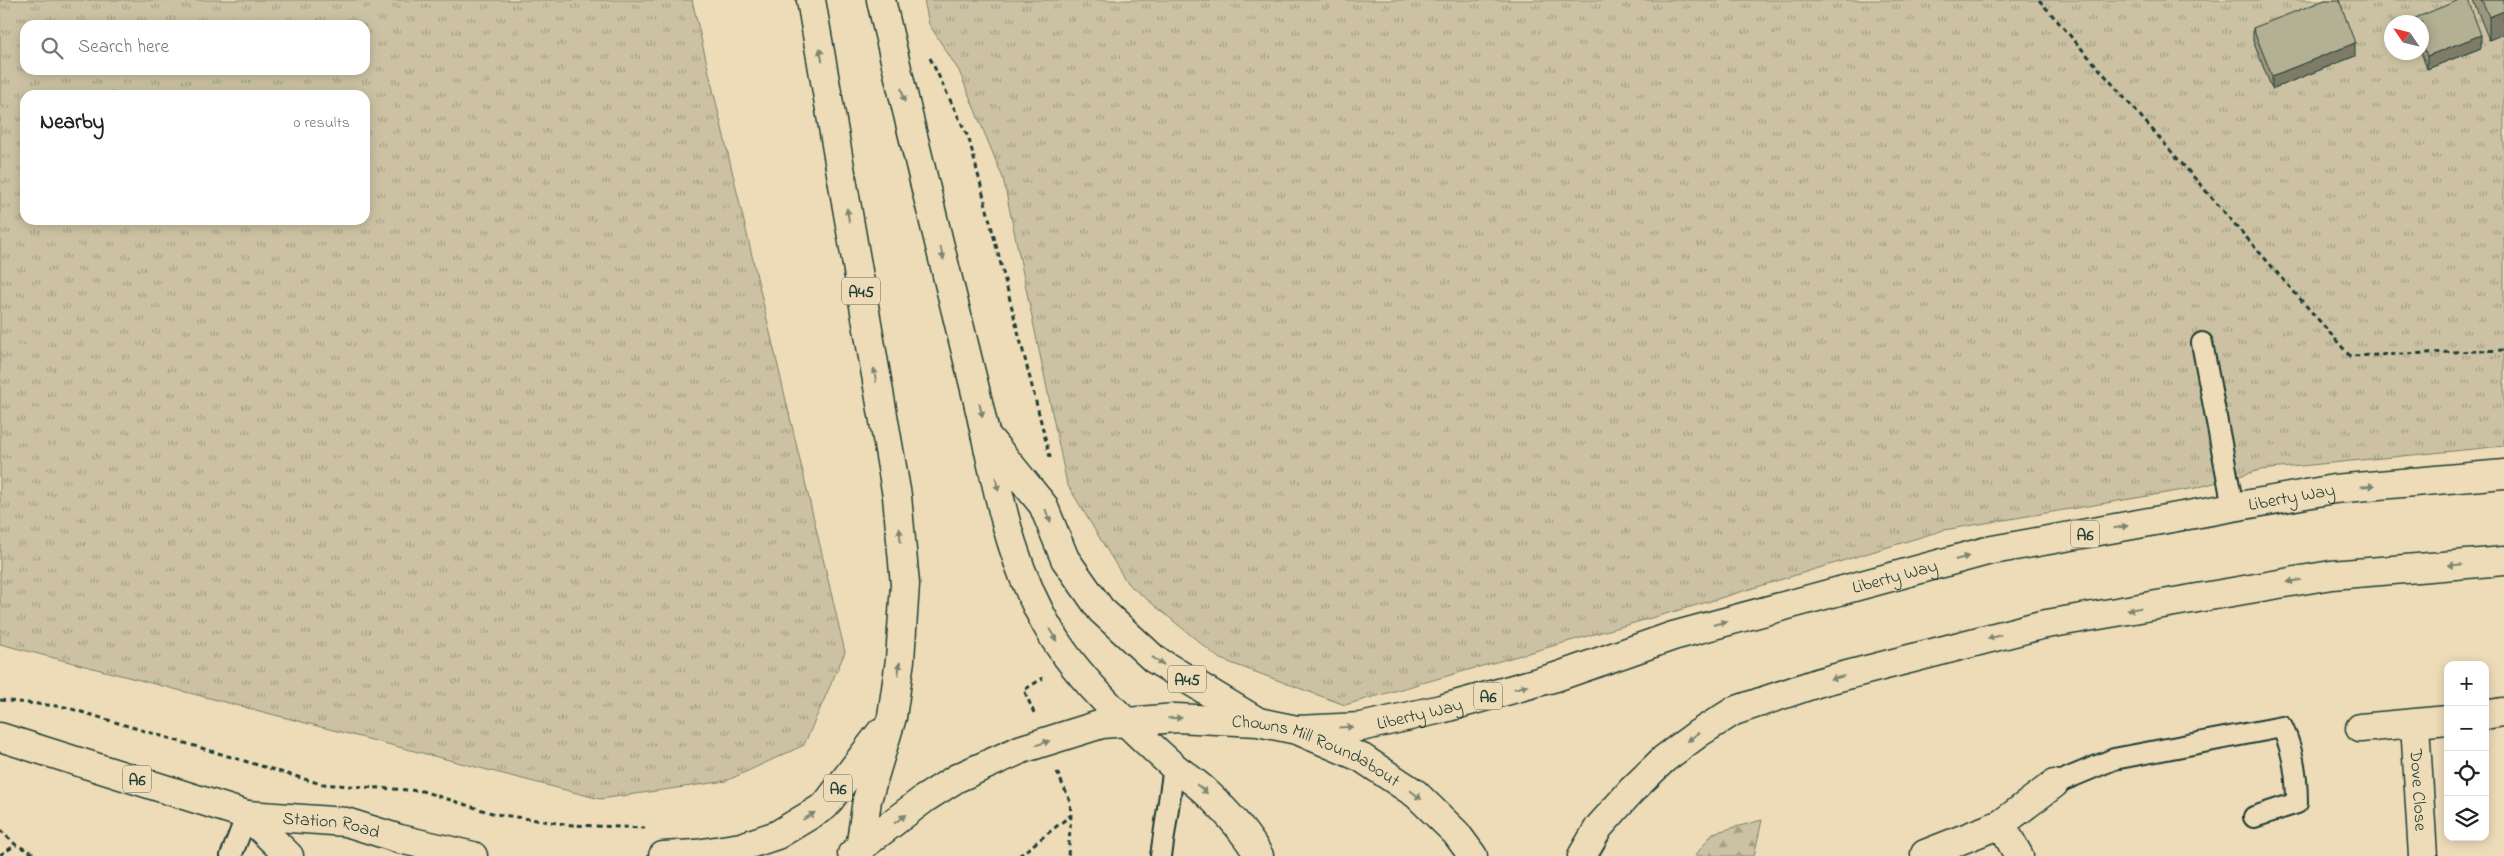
<!DOCTYPE html>
<html lang="en">
<head>
<meta charset="utf-8">
<style>
	body { margin:0; font-family:"Indie Flower",sans-serif; background:#f2f2f2; color:#222 }
	.controls { position:absolute; right:15px; bottom:15px; display:grid; overflow:hidden; border-radius:10px; box-shadow:0 2px 12px #0003 }
	.controls button { width:45px; height:45px; display:grid; place-items:center; padding:0; border:0; border-bottom:1px solid #e0e0e0; background:#fff; color:#222; font:25px sans-serif }
	.compass { position:absolute; left:2384px; top:15px; width:45px; height:45px; border-radius:50%; background:#fff; box-shadow:0 2px 12px #0003; rotate:305deg }
	.list { margin:0; padding:0; list-style:none }
	h2 { display:flex; justify-content:space-between; align-items:center; height:65px; margin:0; padding:0 20px; font-size:21px }
	h2 small { font-size:16px; font-weight:400; color:#767676 }
	.icon { flex:none; width:28px; height:28px; fill:none; stroke:currentColor; stroke-width:2; stroke-linecap:round; stroke-linejoin:round }
	.map { position:relative; flex:none; width:2504px; height:856px; overflow:hidden }
	.search { position:absolute; background:#fff; box-shadow:0 2px 12px #0003; left:20px; top:20px; width:350px; height:55px; display:flex; align-items:center; gap:12px; box-sizing:border-box; padding:0 18px; border-radius:15px; color:#767676; font-size:19px }
	.panel { position:absolute; background:#fff; box-shadow:0 2px 12px #0003; left:20px; top:90px; width:350px; height:135px; border-radius:15px }
	.map>svg:first-child { display:block }
</style>
</head>
<body>
<div class="map">
<svg width="2504" height="856" viewBox="0 0 2504 856">
	<defs>
		<pattern id="grass-tufts" width="24" height="20" patternUnits="userSpaceOnUse" patternTransform="scale(1.25)"><rect width="24" height="20" fill="#ccc2a3"/><path d="M3 7l-1-3M5 7V3M7 7l1-3M15 17l-1-3M17 17v-4M19 17l1-3" fill="none" stroke="#a59f86"/></pattern>
		<pattern id="forest-firs" width="22" height="20" patternUnits="userSpaceOnUse" patternTransform="scale(1.25)"><rect width="22" height="20" fill="#ccc2a3"/><path d="M5 1l3.5 6h-7zM16 11l3.5 6h-7z" fill="#a59f86"/></pattern>
	</defs>
	<rect width="100%" height="100%" fill="#eedcb9"/>
	<filter id="ink" filterUnits="userSpaceOnUse"><feTurbulence type="fractalNoise" baseFrequency=".02" numOctaves="2"/><feDisplacementMap in="SourceGraphic" scale="10" xChannelSelector="R" yChannelSelector="G"/><feConvolveMatrix kernelMatrix="1 2 1 2 8 2 1 2 1" color-interpolation-filters="sRGB"/></filter>
	<g filter="url(#ink)">
		<path fill="url(#grass-tufts)" stroke="#76806c" fill-rule="evenodd" d="M0 0H692L845 652 804 745 726 781 600 799 0 644ZM25 25H365V70H25ZM25 95H365V220H25Z
			M924 0H2504V446L2260 470 2196 488 1944 530 1704 603 1345 705 1220 659 1127 583 1067 484 1003 178 959 71 929 24ZM2392 22H2422V52H2392Z"/>
		<path fill="url(#forest-firs)" stroke="#76806c" d="M1762 820 1754 856H1695L1713 833Z"/>
		<g fill="none" stroke-linecap="round" stroke-linejoin="round">
			<g stroke="#1f3d34" stroke-width="24">
				<path id="service" d="M2202 343 2233 507
					M2054 784 2114 759 2282 727C2294 751 2297 777 2297 803L2254 817
					M231 856 247 815
					M1161 856 1174 767"/>
			</g>
			<g stroke="#1f3d34" stroke-width="31">
				<g id="minor">
					<path d="M2485 715 2502 712"/>
					<path id="s1" d="M2415 724 2423 856"/>
					<path d="M2360 728 2448 720"/>
					<path d="M2001 824 2019 856"/>
					<path d="M1925 854 2001 824 2054 784"/>
				</g>
			</g>
			<g stroke="#1f3d34" stroke-width="31">
				<g id="trunk">
					<path d="M811 0 897 496 905 584 900 660 892 717 867 800 859 856"/>
					<path d="M881 0C910 127 942 254 973 381 996 473 1004 556 1054 638 1081 681 1135 732 1173 766 1184 775 1197 783 1207 793 1226 811 1246 833 1259 856"/>
					<path d="M990 440 1043 505 1065 559 1101 610 1154 659 1255 720"/>
					<path id="s2" d="M1297 730 1361 727 1441 709 1556 677 1673 636 1987 551 2334 489 2504 474"/>
					<path id="s3" d="M0 737 247 815 346 822 400 839 473 856"/>
					<path d="M247 815 289 856"/>
					<path id="s4" d="M852 854 924 799 957 778 1022 749 1102 724 1176 718 1258 722 1297 730 1362 758 1416 794 1456 833 1473 856"/>
					<path d="M663 856 696 854 741 847 777 835 825 806 881 732"/>
					<path d="M1582 856 1599 827 1632 790 1664 759 1699 733 1734 711 1820 682 2041 625 2331 575 2504 561"/>
				</g>
			</g>
			<path stroke="#1f3d34" stroke-width="3" stroke-dasharray="5 4" stroke-linecap="butt" d="M2039 0 2350 356 2504 350
				M930 58 969 139 1051 461
				M0 700 65 707 321 784 422 791 495 814 572 825 645 828
				M1034 713 1024 690 1043 678
				M1057 772 1070 801 1071 815 1068 856
				M0 830 16 845 39 856
				M0 855 16 845
				M1019 856 1071 815"/>
			<use href="#service" stroke="#eedcb9" stroke-width="20"/>
			<use href="#minor" stroke="#eedcb9" stroke-width="28"/>
			<use href="#trunk" stroke="#eedcb9" stroke-width="28"/>
		</g>
		<path fill="#9b977f" stroke="#1f3d34" d="M2473 0H2504L2489 40Z
			M2413 19 2481 48 2427 69 2421 52H2422V22H2413Z
			M2253 28 2355 56 2272 89 2253 41Z"/>
		<path fill="#7e7b68" stroke="#1f3d34" d="M2504 11V34L2489 40V17Z
			M2481 35V48L2427 69V56Z
			M2355 43V56L2272 89V76Z"/>
		<path fill="#b4b094" stroke="#1f3d34" d="M2325 0H2339L2355 43 2272 76 2253 28Z
			M2459 0H2468L2481 35 2427 56 2422 42V22H2414L2413 19Z
			M2482 0H2504V11L2489 17Z"/>
		<defs><path id="oneway-solid" d="M-6-.8H1V-3.2L6.5 0L1 3.2V.8H-6Z" transform="scale(1.25)"/></defs>
		<g fill="#7c8570">
			<use href="#oneway-solid" transform="translate(821 55) rotate(-100)"/>
			<use href="#oneway-solid" transform="translate(903 95) rotate(76)"/>
			<use href="#oneway-solid" transform="translate(848 215) rotate(-99)"/>
			<use href="#oneway-solid" transform="translate(942 253) rotate(76)"/>
			<use href="#oneway-solid" transform="translate(875 375) rotate(-99)"/>
			<use href="#oneway-solid" transform="translate(981 410) rotate(76)"/>
			<use href="#oneway-solid" transform="translate(997 484) rotate(78)"/>
			<use href="#oneway-solid" transform="translate(2368 486) rotate(-5)"/>
			<use href="#oneway-solid" transform="translate(1048 516) rotate(69)"/>
			<use href="#oneway-solid" transform="translate(2121 527) rotate(-10)"/>
			<use href="#oneway-solid" transform="translate(900 535) rotate(-95)"/>
			<use href="#oneway-solid" transform="translate(1962 558) rotate(-15)"/>
			<use href="#oneway-solid" transform="translate(2455 565) rotate(176)"/>
			<use href="#oneway-solid" transform="translate(2294 581) rotate(170)"/>
			<use href="#oneway-solid" transform="translate(2134 609) rotate(170)"/>
			<use href="#oneway-solid" transform="translate(1720 623) rotate(-15)"/>
			<use href="#oneway-solid" transform="translate(1053 635) rotate(59)"/>
			<use href="#oneway-solid" transform="translate(1994 637) rotate(165)"/>
			<use href="#oneway-solid" transform="translate(1158 661) rotate(34)"/>
			<use href="#oneway-solid" transform="translate(899 669) rotate(-83)"/>
			<use href="#oneway-solid" transform="translate(1837 678) rotate(165)"/>
			<use href="#oneway-solid" transform="translate(1521 687) rotate(-15)"/>
			<use href="#oneway-solid" transform="translate(1175 718) rotate(-2)"/>
			<use href="#oneway-solid" transform="translate(1346 727) rotate(-3)"/>
			<use href="#oneway-solid" transform="translate(1693 737) rotate(143)"/>
			<use href="#oneway-solid" transform="translate(1043 743) rotate(-18)"/>
			<use href="#oneway-solid" transform="translate(1202 789) rotate(39)"/>
			<use href="#oneway-solid" transform="translate(1416 795) rotate(39)"/>
			<use href="#oneway-solid" transform="translate(809 816) rotate(-31)"/>
			<use href="#oneway-solid" transform="translate(900 819) rotate(-37)"/>
		</g>
	</g>
	<g text-anchor="middle" stroke-width="5" stroke-linejoin="round" paint-order="stroke">
		<g fill="#eedcb9" stroke="#5d6d5c" stroke-width="1">
			<rect x="842" y="277.5" width="38" height="27" rx="4"/>
			<rect x="2071" y="520.5" width="28" height="27" rx="4"/>
			<rect x="1168" y="665.5" width="38" height="27" rx="4"/>
			<rect x="1474" y="682.5" width="28" height="27" rx="4"/>
			<rect x="123" y="765.5" width="28" height="27" rx="4"/>
			<rect x="824" y="774.5" width="28" height="27" rx="4"/>
		</g>
		<g font-size="16" font-weight="bold" fill="#1f3d34">
			<text x="861" y="297">A45</text>
			<text x="2085" y="540">A6</text>
			<text x="1187" y="685">A45</text>
			<text x="1488" y="702">A6</text>
			<text x="137" y="785">A6</text>
			<text x="838" y="794">A6</text>
		</g>
		<g font-size="18" fill="#1f3d34" stroke="#eedcb9">
			<text dy="6" stroke="none"><textPath href="#s2" startOffset="1024">Liberty Way</textPath></text>
			<text dy="6" stroke="none"><textPath href="#s2" startOffset="619">Liberty Way</textPath></text>
			<text dy="6" stroke="none"><textPath href="#s2" startOffset="124">Liberty Way</textPath></text>
			<text dy="6" stroke="none"><textPath href="#s4" startOffset="505">Chowns Mill Roundabout</textPath></text>
			<text dy="6" stroke="none"><textPath href="#s1" startOffset="66">Dove Close</textPath></text>
			<text dy="6" stroke="none"><textPath href="#s3" startOffset="344">Station Road</textPath></text>
		</g>
	</g>
</svg>
<div class="controls">
<button>+</button>
<button>−</button>
<button><svg class="icon" aria-label="locate" viewBox="0 0 24 24"><circle cx="12" cy="12" r="6"/><path d="M12 2v4M12 18v4M2 12h4M18 12h4"/></svg></button>
<button><svg class="icon" aria-label="layers" viewBox="0 0 24 24"><path d="M12 4l9 5-9 5-9-5zM3 14l9 5 9-5"/></svg></button>
</div>
<svg class="compass" viewBox="-18 -18 36 36"><path d="M0-13l5 13h-10z" fill="#e53935"/><path d="M0 13l5-13h-10z" fill="#767676"/></svg>
<div class="search"><svg class="icon" aria-label="search" viewBox="0 0 24 24"><circle cx="10" cy="10" r="6"/><path d="M15 15l6 6"/></svg>Search here</div>
<section class="panel">
<h2>Nearby<small>0 results</small></h2>
<ul class="list">
</ul>
</section>
</div>
</body>
</html>
